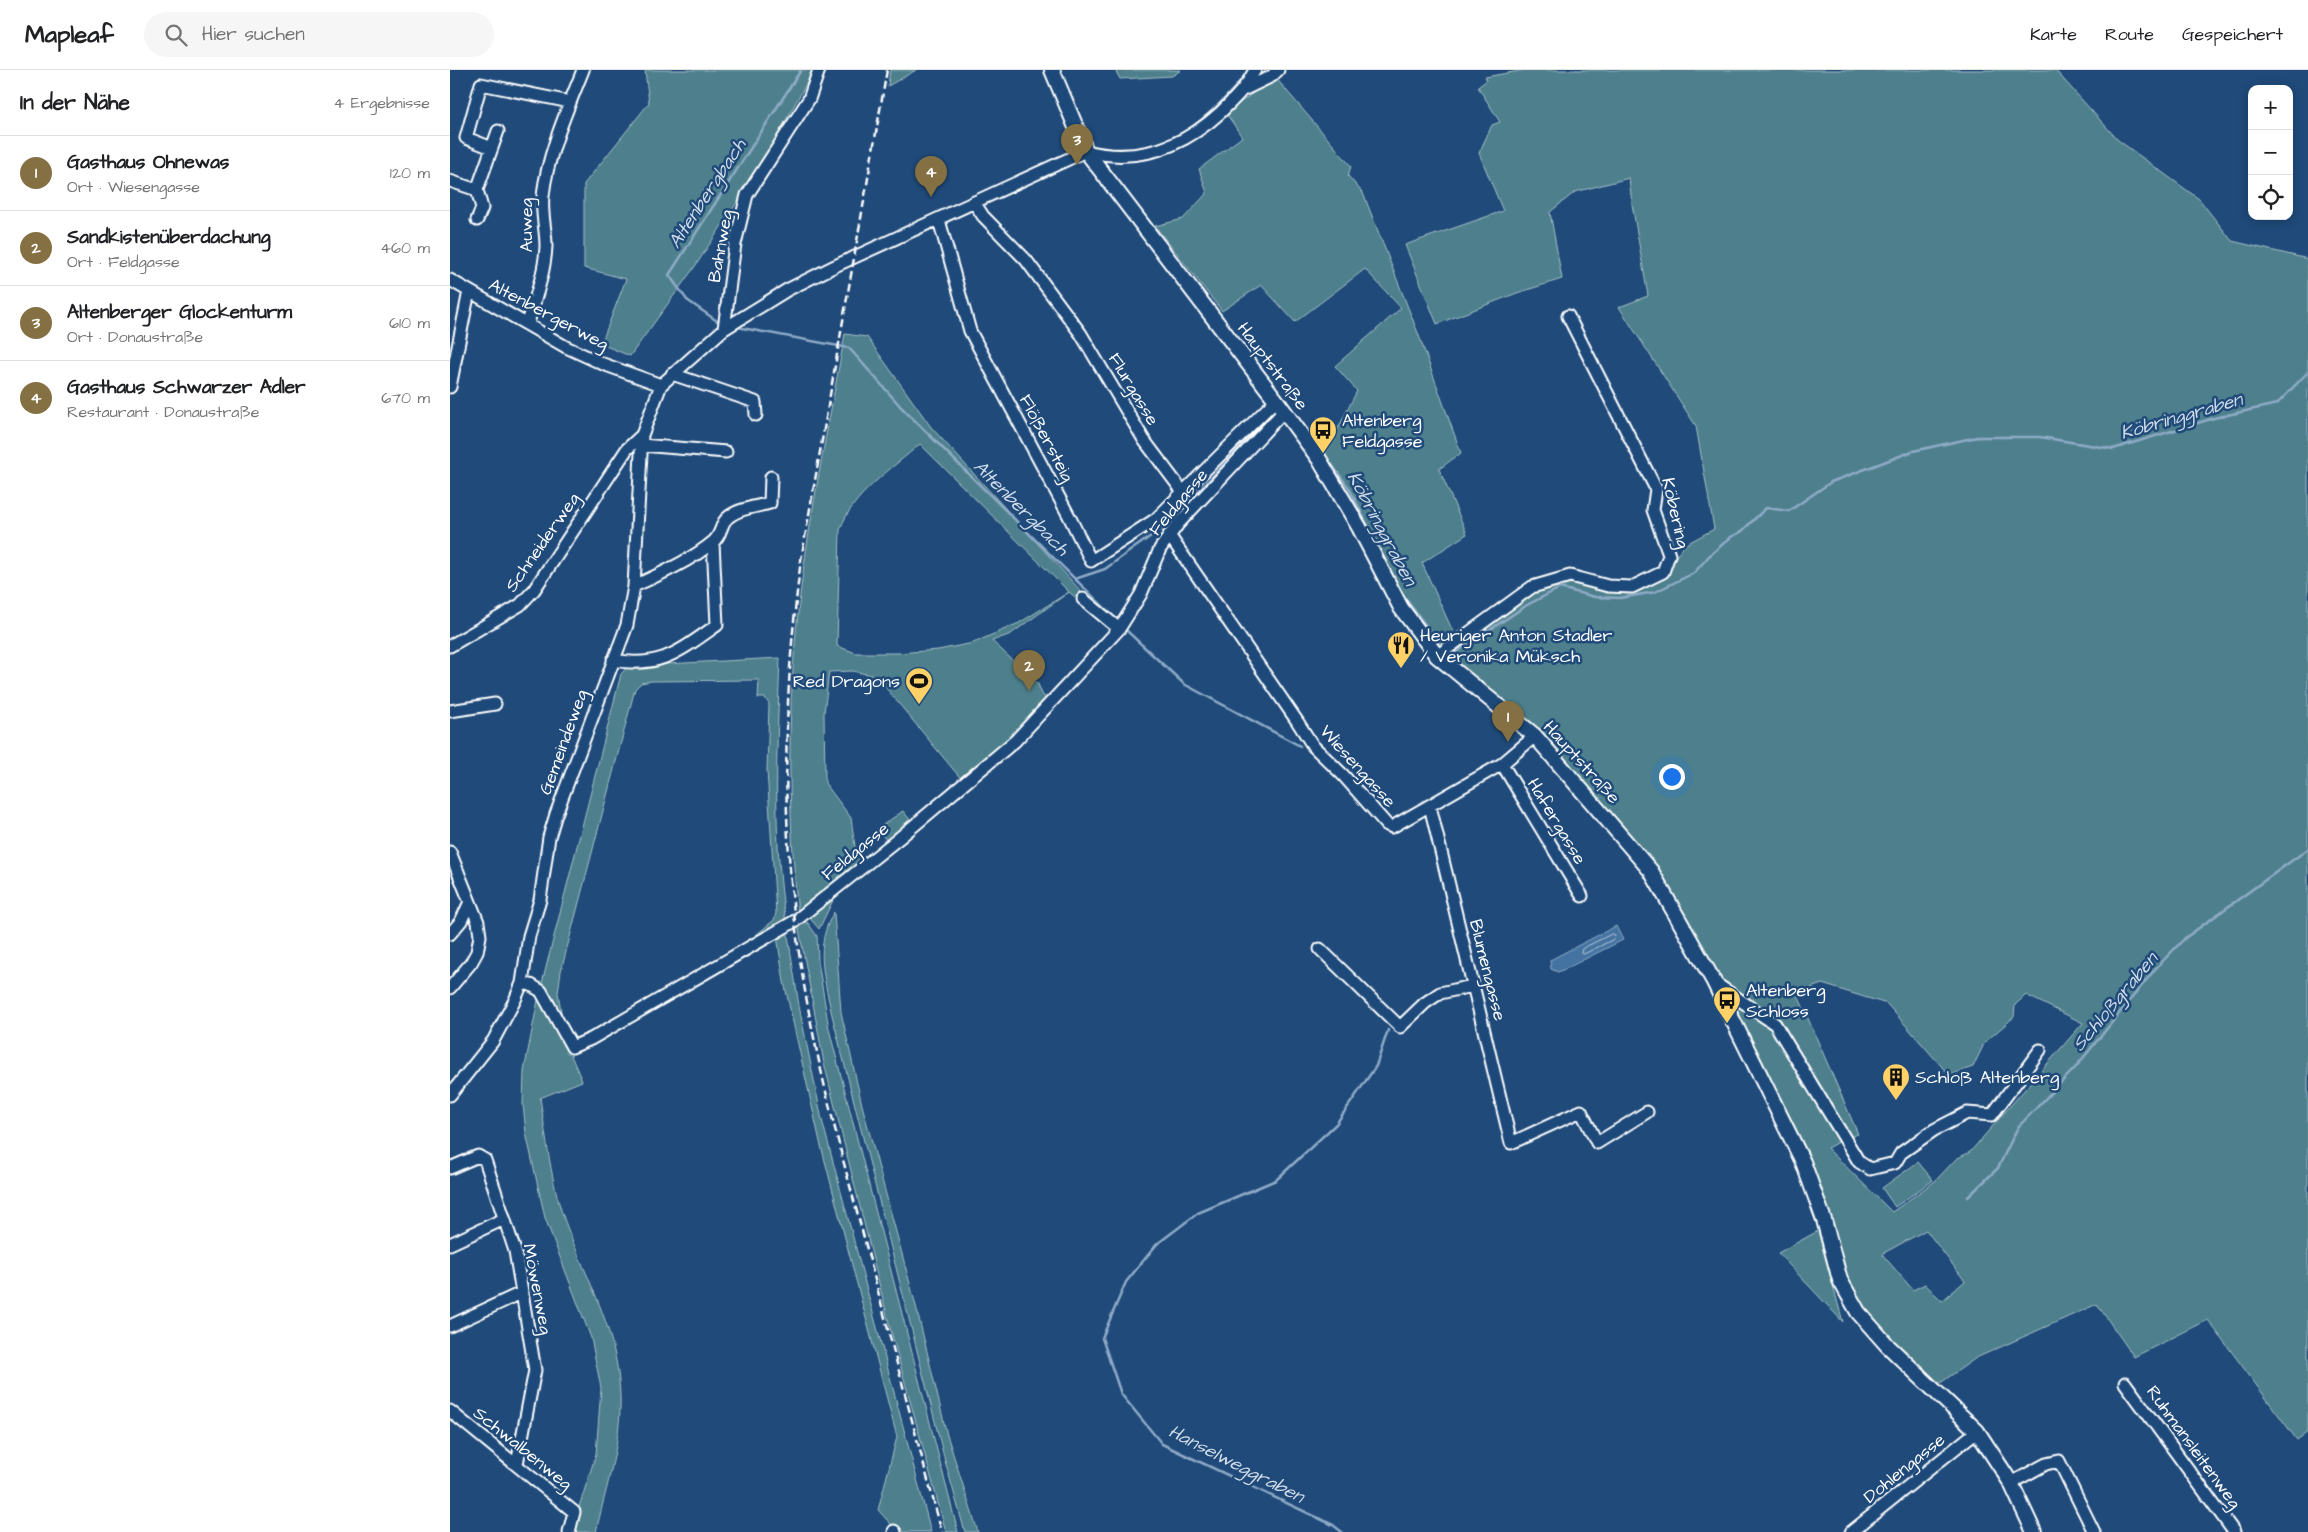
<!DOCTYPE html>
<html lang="de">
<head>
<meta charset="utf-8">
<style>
	body { margin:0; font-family:"Architects Daughter",sans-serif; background:#f6f6f6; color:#202124 }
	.controls { position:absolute; right:15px; top:15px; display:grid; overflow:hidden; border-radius:10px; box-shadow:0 2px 12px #0003 }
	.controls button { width:45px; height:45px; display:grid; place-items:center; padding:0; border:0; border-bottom:1px solid #e0e0e0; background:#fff; color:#202124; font:25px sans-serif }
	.you { position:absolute; left:1221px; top:706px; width:18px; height:18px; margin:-12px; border:4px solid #fff; border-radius:50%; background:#1a73e8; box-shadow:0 0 0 8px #1a73e833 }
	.badge { display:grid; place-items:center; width:32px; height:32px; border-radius:50%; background:#847042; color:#fff; font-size:16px; font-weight:700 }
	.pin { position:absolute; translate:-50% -41px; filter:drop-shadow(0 1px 2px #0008) }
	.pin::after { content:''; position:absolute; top:26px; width:18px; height:15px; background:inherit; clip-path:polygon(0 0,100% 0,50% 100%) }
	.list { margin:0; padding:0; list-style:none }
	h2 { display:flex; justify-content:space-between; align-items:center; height:65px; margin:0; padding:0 20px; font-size:21px }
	h2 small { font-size:16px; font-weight:400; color:#757577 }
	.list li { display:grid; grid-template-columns:32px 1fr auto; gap:15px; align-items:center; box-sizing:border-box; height:75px; padding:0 20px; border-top:1px solid #e0e0e0 }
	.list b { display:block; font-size:19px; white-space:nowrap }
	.list p { margin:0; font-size:16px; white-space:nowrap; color:#757577 }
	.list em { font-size:16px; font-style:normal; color:#757577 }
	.icon { flex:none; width:28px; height:28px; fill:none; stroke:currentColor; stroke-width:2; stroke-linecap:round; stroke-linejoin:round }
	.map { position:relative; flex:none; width:1858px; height:1462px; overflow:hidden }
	header { display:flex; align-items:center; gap:30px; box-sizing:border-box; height:70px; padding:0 25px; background:#fff; border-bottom:1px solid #e0e0e0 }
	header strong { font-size:24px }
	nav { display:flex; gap:28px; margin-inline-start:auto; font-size:18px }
	.search { width:350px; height:45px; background:#f6f6f6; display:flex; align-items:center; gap:12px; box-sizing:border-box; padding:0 18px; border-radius:28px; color:#757577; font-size:19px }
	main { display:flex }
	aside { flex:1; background:#fff }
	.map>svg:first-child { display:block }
</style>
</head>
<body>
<header>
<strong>Mapleaf</strong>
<div class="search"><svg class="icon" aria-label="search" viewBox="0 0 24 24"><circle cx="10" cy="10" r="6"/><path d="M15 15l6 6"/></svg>Hier suchen</div>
<nav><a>Karte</a><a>Route</a><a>Gespeichert</a></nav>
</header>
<main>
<aside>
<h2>In der Nähe<small>4 Ergebnisse</small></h2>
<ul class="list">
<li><span class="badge">1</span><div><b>Gasthaus Ohnewas</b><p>Ort · Wiesengasse</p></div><em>120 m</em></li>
<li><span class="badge">2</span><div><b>Sandkistenüberdachung</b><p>Ort · Feldgasse</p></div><em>460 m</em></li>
<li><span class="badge">3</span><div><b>Altenberger Glockenturm</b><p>Ort · Donaustraße</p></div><em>610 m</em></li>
<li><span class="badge">4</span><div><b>Gasthaus Schwarzer Adler</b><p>Restaurant · Donaustraße</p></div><em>670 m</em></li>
</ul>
</aside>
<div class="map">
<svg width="1858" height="1462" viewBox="0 0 1858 1462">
	<rect width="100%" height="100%" fill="#1f4a7a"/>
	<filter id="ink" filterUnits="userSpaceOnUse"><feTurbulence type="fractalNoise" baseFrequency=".02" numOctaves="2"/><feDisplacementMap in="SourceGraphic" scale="10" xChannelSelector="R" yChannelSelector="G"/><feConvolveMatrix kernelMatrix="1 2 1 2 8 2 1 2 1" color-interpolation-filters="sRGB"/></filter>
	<g filter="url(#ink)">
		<path fill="#4e808c" stroke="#a6c0c6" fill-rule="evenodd" d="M195 0H364L305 105 246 195 180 286 151 274 176 209 134 198V114L199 33Z
			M440 0H466L438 16Z
			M665 0H731L722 6 670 9Z
			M1075 0H1605L1668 70 1749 129 1782 171 1858 189V1362L1847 1370 1758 1250 1684 1287 1647 1234 1526 1288 1489 1314 1443 1273 1416 1240 1397 1205 1363 1106 1273 920 1323 957 1392 1070 1377 1078 1442 1142 1485 1111 1506 1089 1520 1082 1633 953 1576 925 1565 935 1564 947 1535 972 1523 997 1499 1005 1437 934 1372 914 1347 923 1408 1064 1397 1068 1328 952 1267 910 1204 796 1087 665 993 586 1089 519 1121 509 1184 521 1204 513 1236 474 1264 459 1246 356 1169 237 1198 226 1182 134 1179 108 1125 122 1100 142 1112 209 1067 223 987 254 955 175 1053 141 1029 83 1042 55 1050 52 1028 17 1037 10 1035 7ZM1476 1160 1515 1211 1492 1231 1475 1214 1463 1220 1432 1184Z
			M825 7 901 96 898 106 913 123 968 263 1011 383 989 399 1017 464 972 493 1004 564 987 578 945 518 874 386 907 321 885 296 951 238 915 199 845 252 811 215 772 241 705 156 733 149 757 123 749 99 792 67 776 43Z
			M395 264 417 267 481 357 631 521 625 527 619 522 561 564 542 571 588 614 592 624 598 630 540 686 512 710 426 606 402 601 379 602 374 643 375 713 401 748 405 777 414 791 348 845C340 763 337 682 343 600 350 487 375 375 395 264ZM470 374 619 522 569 553 523 573 488 580 447 583H406L387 576 390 460C402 424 442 399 470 374Z
			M330 588C327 676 322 765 336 853L295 874 324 850 326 843 317 700 319 634 315 628H308L309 610 202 611 191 613 185 619 111 901 108 923 114 958 91 917 171 604 178 596Z
			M453 741 461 751 437 771 427 759Z
			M388 820 369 859 357 845Z
			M384 842 391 942 412 1035 466 1236 497 1365 528 1462H515L495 1391 381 941C374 906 364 875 384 842Z
			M352 850 358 853 367 866 368 891 379 959 508 1462H496L441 1261 374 993 348 854Z
			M337 859 349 936 372 1050 481 1462H448L428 1440 447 1367 370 1072 334 912 327 866Z
			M89 925 113 967 132 1011 90 1028C96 1065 100 1104 111 1140 132 1203 167 1254 170 1324 172 1371 156 1417 146 1462H121L146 1384 151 1318 141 1268 95 1148 76 1063 73 1034 74 1001Z
			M1468 1092 1483 1110 1445 1137 1432 1118Z
			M1368 1161 1393 1252 1328 1183Z"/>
		<path fill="#4573a1" stroke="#8fabc7" d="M1166 856 1173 870 1115 899 1108 902 1101 899 1100 890Z"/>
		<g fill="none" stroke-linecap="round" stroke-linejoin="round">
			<path stroke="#b5c7d9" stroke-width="1" d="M1162 864 1165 865 1164 869 1134 884 1131 883 1132 879Z"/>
			<path stroke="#8fabc7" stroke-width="2.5" d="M732 64C760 45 778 27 799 0
				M267 251 237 230 219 205 351 0
				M287 257 399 278 452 338 625 509 655 499 719 453 821 343
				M835 331 899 418 952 524 989 573
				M625 509 667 550
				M677 561 734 614 850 676
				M1005 583 1077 535 1110 518 1145 527 1170 528 1205 522 1244 503 1259 486 1281 467 1291 462 1316 438 1339 441 1381 412 1463 381 1527 367H1590L1663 379 1764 348 1827 334 1858 302
				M1518 1127 1548 1098 1568 1057 1625 998 1706 898 1735 868 1858 779
				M892 1462 883 1455 712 1374 671 1324 652 1268 676 1212 707 1174 748 1143 826 1110 886 1054 926 996 938 960"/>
			<g stroke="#fff" stroke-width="15">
				<path id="minor" d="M795 19 822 6 828 0
					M42 78 16 68 31 14 120 32
					M0 111 27 120 48 61
					M524 132 533 146 576 190 631 264 694 370 733 422 826 330
					M27 150 32 138 27 120
					M489 150 520 261 619 446 641 491 706 449 733 422
					M0 210 116 277 153 294 211 315
					M78 253C85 228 95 203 96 176 96 159 91 143 93 126 97 85 118 38 133 0
					M274 259 285 174 297 125 359 29 369 0
					M222 304 305 332 306 345
					M0 317 19 221
					M191 375 276 382
					M719 465 847 651 863 676 893 705 937 755 942 757 1052 694 1085 666
					M184 516C209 505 242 490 263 472 270 466 270 460 274 452 282 439 306 437 320 433L321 407
					M633 529 669 559
					M0 576 70 535 84 520 177 379 192 365
					M987 586 1082 517 1120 506 1158 516 1182 517 1213 502 1219 485 1203 440 1206 419 1118 246
					M163 590C210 599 230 581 267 555L263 472
					M0 641 45 634
					M1052 694 1132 826
					M980 736 1061 1073 1131 1041 1147 1073 1197 1042
					M0 782 28 852 30 866 27 882 21 893 0 918
					M0 864 11 851 19 834
					M870 879 950 957 975 933 990 923 1023 916
					M72 913 81 915 91 921 122 977 141 969 345 851 448 769 565 671 669 559 691 524 710 479 728 454 834 341
					M1265 913 1325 954 1409 1092 1420 1099 1445 1093 1451 1083 1484 1060 1517 1043 1542 1045 1590 980
					M0 1025 43 971 65 930 72 913 79 866 90 830 99 767 106 744 177 555 184 516 192 365 211 315 274 259 337 220 385 196 636 81C688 94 733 77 771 42 786 27 795 19 805 0
					M0 1098 28 1086 35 1090 65 1181 85 1300 67 1394
					M0 1174 54 1149
					M0 1256 71 1223
					M1675 1313 1784 1462
					M0 1341 124 1442 119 1462
					M1561 1413 1596 1394 1609 1391 1644 1462
					M444 1461 445 1462
					M1401 1462 1527 1361"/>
			</g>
			<g stroke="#fff" stroke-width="18">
				<path id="major" d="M602 0 636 81 826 330 869 389 909 457 951 538 987 586 1085 666 1201 801 1263 910 1353 1092 1374 1150 1390 1210 1408 1242 1438 1276 1527 1361 1561 1413 1584 1462"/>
			</g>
			<use href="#minor" stroke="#1f4a7a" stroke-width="11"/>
			<use href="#major" stroke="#1f4a7a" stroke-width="14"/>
			<path stroke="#fff" stroke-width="2.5" stroke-dasharray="8 4" stroke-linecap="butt" d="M437 0 351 490C336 604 331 718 343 833 354 946 383 1054 413 1164 439 1263 465 1363 492 1462"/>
		</g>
	</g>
	<defs>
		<g id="bus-pin" transform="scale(1.4375)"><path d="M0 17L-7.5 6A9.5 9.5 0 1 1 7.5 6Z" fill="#ffd166" stroke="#1f4a7a"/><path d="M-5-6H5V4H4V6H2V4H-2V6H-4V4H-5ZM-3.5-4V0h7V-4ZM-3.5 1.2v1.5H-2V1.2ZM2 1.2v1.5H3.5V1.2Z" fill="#111"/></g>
		<g id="restaurant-pin" transform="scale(1.4375)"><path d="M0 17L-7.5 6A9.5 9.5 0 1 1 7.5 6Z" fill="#ffd166" stroke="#1f4a7a"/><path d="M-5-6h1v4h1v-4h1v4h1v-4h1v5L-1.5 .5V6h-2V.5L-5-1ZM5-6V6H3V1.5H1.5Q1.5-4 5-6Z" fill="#111"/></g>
		<g id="stadium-pin" transform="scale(1.4375)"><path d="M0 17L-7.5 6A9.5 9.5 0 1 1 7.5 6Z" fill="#ffd166" stroke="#1f4a7a"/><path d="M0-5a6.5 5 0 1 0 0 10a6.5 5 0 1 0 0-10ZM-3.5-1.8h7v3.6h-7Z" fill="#111"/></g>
		<g id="building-pin" transform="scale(1.4375)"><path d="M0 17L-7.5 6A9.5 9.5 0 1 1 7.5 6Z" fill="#ffd166" stroke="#1f4a7a"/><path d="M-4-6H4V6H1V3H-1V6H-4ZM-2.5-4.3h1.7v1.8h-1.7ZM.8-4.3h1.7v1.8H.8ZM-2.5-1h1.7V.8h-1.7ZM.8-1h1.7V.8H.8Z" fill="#111"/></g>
	</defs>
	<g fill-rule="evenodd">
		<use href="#bus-pin" x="873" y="360"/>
		<use href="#restaurant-pin" x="951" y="575"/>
		<use href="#stadium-pin" x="469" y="611"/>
		<use href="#bus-pin" x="1277" y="930"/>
		<use href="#building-pin" x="1446" y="1007"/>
	</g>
	<g text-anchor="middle" stroke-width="5" stroke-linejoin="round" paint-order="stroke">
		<g font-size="18" fill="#fff" stroke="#1f4a7a">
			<text transform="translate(76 155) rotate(-90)" y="6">Auweg</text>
			<text transform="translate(270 176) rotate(-80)" y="6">Bahnweg</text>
			<text transform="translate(99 244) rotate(28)" y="6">Altenbergerweg</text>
			<text transform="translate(823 296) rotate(53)" y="6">Hauptstraße</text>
			<text transform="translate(684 319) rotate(59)" y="6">Flurgasse</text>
			<text transform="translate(597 368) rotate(62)" y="6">Flößersteig</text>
			<text transform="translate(728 432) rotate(-50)" y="6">Feldgasse</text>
			<text transform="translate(1226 443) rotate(77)" y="6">Köbering</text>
			<text transform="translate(92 472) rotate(-55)" y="6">Schneiderweg</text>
			<text transform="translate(113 672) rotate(-70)" y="6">Gemeindeweg</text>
			<text transform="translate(1132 692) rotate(48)" y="6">Hauptstraße</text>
			<text transform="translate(908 696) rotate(48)" y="6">Wiesengasse</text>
			<text transform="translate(1107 751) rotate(59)" y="6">Hafergasse</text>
			<text transform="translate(405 781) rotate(-39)" y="6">Feldgasse</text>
			<text transform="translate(1038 900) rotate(76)" y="6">Blumengasse</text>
			<text transform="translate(88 1219) rotate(79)" y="6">Möwenweg</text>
			<text transform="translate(1744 1377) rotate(54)" y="6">Ruhmansleitenweg</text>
			<text transform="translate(73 1378) rotate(39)" y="6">Schwalbenweg</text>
			<text transform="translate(1454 1398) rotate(-39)" y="6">Dohlengasse</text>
		</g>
		<g font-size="18" fill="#fff" stroke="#1f4a7a" text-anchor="start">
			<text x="892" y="356">Altenberg<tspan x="892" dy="21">Feldgasse</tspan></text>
			<text x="970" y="571">Heuriger Anton Stadler<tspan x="970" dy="21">/ Veronika Müksch</tspan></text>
			<text x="450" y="617" text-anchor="end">Red Dragons</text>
			<text x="1296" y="926">Altenberg<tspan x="1296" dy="21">Schloss</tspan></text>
			<text x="1465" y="1013">Schloß Altenberg</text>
		</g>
		<g font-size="19" font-style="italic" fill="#d0dce8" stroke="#1f4a7a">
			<text transform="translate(256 123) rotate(-57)" y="7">Altenbergbach</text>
			<text transform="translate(1731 345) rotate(-16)" y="7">Köbringgraben</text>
			<text transform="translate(572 437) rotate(45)" y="7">Altenbergbach</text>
			<text transform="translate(933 458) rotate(62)" y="7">Köbringgraben</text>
			<text transform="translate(1664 931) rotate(-50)" y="7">Schloßgraben</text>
			<text transform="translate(787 1393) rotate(27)" y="7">Hanselweggraben</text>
		</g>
	</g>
</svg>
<div class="controls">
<button>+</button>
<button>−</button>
<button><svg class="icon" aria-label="locate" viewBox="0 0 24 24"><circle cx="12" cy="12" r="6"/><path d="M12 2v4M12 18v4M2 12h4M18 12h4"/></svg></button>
</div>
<div class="you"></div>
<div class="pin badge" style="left:1058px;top:672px">1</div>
<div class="pin badge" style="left:579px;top:621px">2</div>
<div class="pin badge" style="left:627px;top:95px">3</div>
<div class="pin badge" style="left:481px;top:127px">4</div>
</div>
</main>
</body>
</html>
